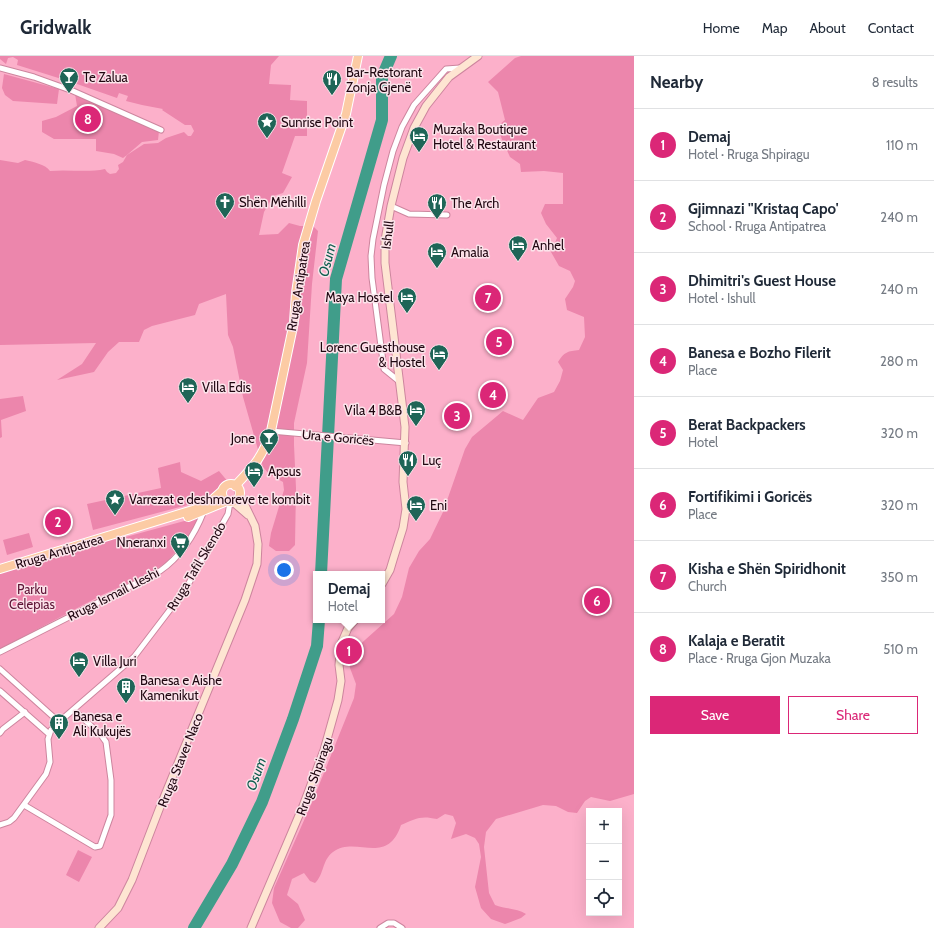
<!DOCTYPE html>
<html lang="en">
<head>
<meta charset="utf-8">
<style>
	body { margin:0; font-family:Cabin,sans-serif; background:#f2f2f3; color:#1f2937 }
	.controls { position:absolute; right:12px; bottom:12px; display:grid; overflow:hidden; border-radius:0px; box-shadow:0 4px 16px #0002 }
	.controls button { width:36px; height:36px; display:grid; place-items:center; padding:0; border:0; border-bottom:1px solid #e0e1e3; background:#fff; color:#1f2937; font:20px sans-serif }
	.you { position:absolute; left:284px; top:514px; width:14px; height:14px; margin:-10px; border:3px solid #fff; border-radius:50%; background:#1a73e8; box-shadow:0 0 0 6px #1a73e833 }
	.badge { display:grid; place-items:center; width:26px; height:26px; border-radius:50%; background:#db2777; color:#fff; font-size:13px; font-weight:700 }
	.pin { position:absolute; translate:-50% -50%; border:2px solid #fff; box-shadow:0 1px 4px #0006 }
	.popup { position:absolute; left:313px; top:515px; width:72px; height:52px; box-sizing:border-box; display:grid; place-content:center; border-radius:0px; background:#fff; filter:drop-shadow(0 1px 3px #0005); font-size:13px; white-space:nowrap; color:#747a83 }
	.popup b { font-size:15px; color:#1f2937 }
	.popup::after { content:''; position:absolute; left:50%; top:100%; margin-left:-8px; border:8px solid transparent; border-top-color:#fff }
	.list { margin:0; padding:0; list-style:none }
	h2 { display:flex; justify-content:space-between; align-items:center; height:52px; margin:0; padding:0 16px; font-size:17px }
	h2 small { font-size:13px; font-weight:400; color:#747a83 }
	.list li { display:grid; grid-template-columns:26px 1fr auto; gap:12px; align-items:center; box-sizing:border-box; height:72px; padding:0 16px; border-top:1px solid #e0e1e3 }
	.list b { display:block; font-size:15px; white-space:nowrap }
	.list p { margin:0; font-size:13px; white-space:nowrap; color:#747a83 }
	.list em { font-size:13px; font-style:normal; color:#747a83 }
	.actions { display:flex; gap:8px; padding:12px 16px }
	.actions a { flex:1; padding:9px 0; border:1px solid #db2777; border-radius:0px; text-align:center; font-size:14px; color:#db2777 }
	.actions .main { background:#db2777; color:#fff }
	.icon { flex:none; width:22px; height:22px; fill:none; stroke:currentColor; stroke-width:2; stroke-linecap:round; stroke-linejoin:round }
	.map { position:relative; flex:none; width:634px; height:872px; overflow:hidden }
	header { display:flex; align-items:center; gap:24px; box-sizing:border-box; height:56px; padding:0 20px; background:#fff; border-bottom:1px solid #e0e1e3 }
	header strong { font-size:19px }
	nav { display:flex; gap:22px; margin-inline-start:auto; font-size:14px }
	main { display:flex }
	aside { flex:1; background:#fff }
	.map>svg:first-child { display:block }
</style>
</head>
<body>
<header>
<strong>Gridwalk</strong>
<nav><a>Home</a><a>Map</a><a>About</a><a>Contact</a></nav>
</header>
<main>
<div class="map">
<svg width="634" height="872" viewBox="0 0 634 872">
	<rect width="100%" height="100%" fill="#fcb0ca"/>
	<path fill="#ec86ac" d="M0 0H279L271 9 269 28 291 29 290 44 307 45V80H295L282 117 292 121 283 137 273 140 264 156 259 179 278 178 289 167 300 170H313L318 175 312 228 307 307 294 367V389L296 432 295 489 289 495H276L269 490 271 477 284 434 283 426 269 418 263 411 243 341 233 291 228 279 226 238 199 248 195 259 152 270 144 274 139 286H119L108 296 94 316 57 324 82 308 96 287 0 289V104L18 107 25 104C33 106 45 108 50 115 69 113 87 117 105 113L107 116 110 118 116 117 119 113 118 109 123 106 127 99 123 102 114 98 96 95V83H54L42 76V65L56 61 77 50 75 38 119 56 138 67 159 75 158 84 142 86 127 99 144 88 158 87 166 82 184 76 188 80H191L194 75 191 69H185L162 54 163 53 142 49 126 45 128 40 119 37 117 42 77 28 74 22 68 25 17 9 18 4 13 1 8 2 6 8 0 3Z
		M521 0H634V738L610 745 591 741 585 745 577 757 568 756 556 750 543 749 496 763 486 776 484 791 489 837 495 849C505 853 517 852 526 858L521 862 505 868 491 863 481 852 475 831 481 801 479 788 475 782 466 778 451 783 456 767 453 760 445 758 437 763C420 759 415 763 401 769 387 811 356 779 333 796 322 804 324 819 315 827L310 825 304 817 292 823 287 839 298 848 305 864 298 872H291L280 866 272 847 274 832 313 744 354 642 356 628 350 612 349 605 350 600 356 592 394 558 402 541 409 512 419 495 430 483 443 456 465 393 472 381 503 355 523 364 538 342 554 336 560 325 563 314 558 306C564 296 568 295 579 294L585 281 584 261 567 254 565 243 573 231 575 225 570 215 559 210 551 196 557 182 546 168 541 157 545 148H563V117L544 115 521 116 520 108 510 101 501 81 499 69 505 64 498 36 488 26 515 2Z
		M4 18 59 33 57 48 13 45 5 39 2 32Z
		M23 340 26 355 1 364 2 381 0 382V343Z
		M180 406 181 416 201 425 219 415 229 427 218 435 195 447 93 474 87 448 161 432 158 412Z
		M199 461 193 474 167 506 149 518 102 539 0 593V516L115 481 122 482Z
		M29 477 33 491 7 499 3 484Z
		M78 794 92 801 79 826 66 819Z"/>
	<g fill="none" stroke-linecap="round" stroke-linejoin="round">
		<path stroke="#409d8a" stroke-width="12" d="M321 518 336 223 382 64V21L391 0
			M194 872 232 808 262 746 293 663 317 590 319 564"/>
		<g stroke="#cd859e" stroke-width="7">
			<path id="street" d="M0 12 34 21 73 35 161 74
				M391 150 409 158 447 159
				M400 326 384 313 372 222 371 200 373 183 384 129 393 95 402 71 414 49 446 13 460 12
				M271 375 406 387
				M0 596 160 515C180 501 195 478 204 455
				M0 613 59 666
				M0 635 49 678
				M0 677 3 673 25 656
				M24 749 95 791 100 790 111 759V724L106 686 101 679 74 654
				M0 769 9 766 14 762 46 718 50 706 48 683 51 674 59 666 134 601 185 534 228 458 230 446
				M380 872 388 867H394L402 872"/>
		</g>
		<g stroke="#cd859e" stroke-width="9">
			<path id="secondary" d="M233 446 248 459
				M382 528 390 514 393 504 403 472 406 453 403 426 405 371 385 207V184L391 150 403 102 414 72 426 50 449 21 478 0
				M99 872 118 852 132 824 160 751 245 544 257 508 258 488 255 470 239 437
				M251 872 303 750 324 694 338 644 341 625 339 609 341 588 348 572 355 564"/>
		</g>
		<g stroke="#fff" stroke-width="10">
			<path id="primary" d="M222 437a9 9 0 1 1 18 0a9 9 0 1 1-18 0Z
				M235 430C254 410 262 402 271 375L294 266 296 237 303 189 316 145 346 58 358 0
				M188 461 227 445
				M0 513 196 453 212 444 222 435"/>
		</g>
		<use href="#street" stroke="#fff" stroke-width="5"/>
		<use href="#secondary" stroke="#fee5d2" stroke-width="7"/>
		<use href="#primary" stroke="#fccba4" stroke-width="8"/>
	</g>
	<defs>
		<g id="bar-pin" transform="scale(1)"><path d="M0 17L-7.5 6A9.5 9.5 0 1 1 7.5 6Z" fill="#1f6557" stroke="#fbe3ea"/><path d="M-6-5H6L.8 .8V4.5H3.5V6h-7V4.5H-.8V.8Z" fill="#fff"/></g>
		<g id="restaurant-pin" transform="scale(1)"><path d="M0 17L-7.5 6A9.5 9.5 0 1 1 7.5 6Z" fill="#1f6557" stroke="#fbe3ea"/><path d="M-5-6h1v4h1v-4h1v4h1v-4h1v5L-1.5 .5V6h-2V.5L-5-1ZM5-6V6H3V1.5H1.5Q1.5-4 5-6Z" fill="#fff"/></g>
		<g id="sight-pin" transform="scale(1)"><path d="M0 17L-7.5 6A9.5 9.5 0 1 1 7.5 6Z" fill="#1f6557" stroke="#fbe3ea"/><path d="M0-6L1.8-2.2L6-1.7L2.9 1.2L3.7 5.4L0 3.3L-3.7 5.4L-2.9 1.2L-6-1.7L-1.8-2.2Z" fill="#fff"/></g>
		<g id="hotel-pin" transform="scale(1)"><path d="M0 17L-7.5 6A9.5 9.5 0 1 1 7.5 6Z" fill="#1f6557" stroke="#fbe3ea"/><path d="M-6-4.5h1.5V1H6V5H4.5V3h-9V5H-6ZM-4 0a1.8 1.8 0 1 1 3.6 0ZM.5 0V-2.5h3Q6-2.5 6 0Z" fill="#fff"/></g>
		<g id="church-pin" transform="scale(1)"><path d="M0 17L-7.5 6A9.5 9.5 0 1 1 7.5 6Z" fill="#1f6557" stroke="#fbe3ea"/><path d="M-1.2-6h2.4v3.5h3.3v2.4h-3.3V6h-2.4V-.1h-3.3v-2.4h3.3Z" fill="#fff"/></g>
		<g id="supermarket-pin" transform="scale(1)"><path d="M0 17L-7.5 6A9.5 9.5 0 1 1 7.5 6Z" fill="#1f6557" stroke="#fbe3ea"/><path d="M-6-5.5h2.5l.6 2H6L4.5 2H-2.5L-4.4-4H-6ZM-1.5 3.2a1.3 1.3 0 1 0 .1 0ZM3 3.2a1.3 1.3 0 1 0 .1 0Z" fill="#fff"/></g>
		<g id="building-pin" transform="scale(1)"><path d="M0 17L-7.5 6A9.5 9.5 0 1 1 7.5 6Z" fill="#1f6557" stroke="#fbe3ea"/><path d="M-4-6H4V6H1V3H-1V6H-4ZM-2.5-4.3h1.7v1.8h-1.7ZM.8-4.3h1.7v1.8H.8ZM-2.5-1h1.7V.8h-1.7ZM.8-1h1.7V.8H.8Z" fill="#fff"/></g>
	</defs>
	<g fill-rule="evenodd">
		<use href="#bar-pin" x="69" y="21"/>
		<use href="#restaurant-pin" x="332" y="23"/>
		<use href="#sight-pin" x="267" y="66"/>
		<use href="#hotel-pin" x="419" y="80"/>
		<use href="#church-pin" x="225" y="146"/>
		<use href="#restaurant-pin" x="437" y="147"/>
		<use href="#hotel-pin" x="518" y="189"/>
		<use href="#hotel-pin" x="437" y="196"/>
		<use href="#hotel-pin" x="407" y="241"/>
		<use href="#hotel-pin" x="439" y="298"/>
		<use href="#hotel-pin" x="188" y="331"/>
		<use href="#hotel-pin" x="416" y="354"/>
		<use href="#bar-pin" x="269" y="382"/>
		<use href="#restaurant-pin" x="408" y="404"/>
		<use href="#hotel-pin" x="254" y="415"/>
		<use href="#sight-pin" x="115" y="443"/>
		<use href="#hotel-pin" x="416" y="449"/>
		<use href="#supermarket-pin" x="180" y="486"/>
		<use href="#hotel-pin" x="79" y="605"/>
		<use href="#building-pin" x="126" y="631"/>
		<use href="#building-pin" x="59" y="667"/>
	</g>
	<g text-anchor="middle" stroke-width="3" stroke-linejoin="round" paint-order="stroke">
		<g font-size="13" fill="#1f0610" stroke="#fbe3ea" text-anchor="start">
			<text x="346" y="21">Bar-Restorant<tspan x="346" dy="15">Zonja Gjenë</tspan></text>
			<text x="83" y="26">Te Zalua</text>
			<text x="281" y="71">Sunrise Point</text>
			<text x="433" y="78">Muzaka Boutique<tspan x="433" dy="15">Hotel &amp; Restaurant</tspan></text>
			<text x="239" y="151">Shën Mëhilli</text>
			<text x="451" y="152">The Arch</text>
			<text x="532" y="194">Anhel</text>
			<text x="451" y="201">Amalia</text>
			<text x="393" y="246" text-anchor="end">Maya Hostel</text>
			<text x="425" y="296" text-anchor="end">Lorenc Guesthouse<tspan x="425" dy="15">&amp; Hostel</tspan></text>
			<text x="202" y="336">Villa Edis</text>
			<text x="402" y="359" text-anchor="end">Vila 4 B&amp;B</text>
			<text x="255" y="387" text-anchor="end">Jone</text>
			<text x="422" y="409">Luç</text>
			<text x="268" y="420">Apsus</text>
			<text x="129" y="448">Varrezat e deshmoreve te kombit</text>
			<text x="430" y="454">Eni</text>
			<text x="166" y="491" text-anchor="end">Nneranxi</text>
			<text x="93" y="610">Villa Juri</text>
			<text x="140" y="629">Banesa e Aishe<tspan x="140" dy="15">Kamenikut</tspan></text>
			<text x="73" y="665">Banesa e<tspan x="73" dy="15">Ali Kukujës</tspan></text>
		</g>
		<g font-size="13" fill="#1f0610" stroke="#fbe3ea">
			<text transform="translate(387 179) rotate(-83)" y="5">Ishull</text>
			<text transform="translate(298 230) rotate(-81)" y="5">Rruga Antipatrea</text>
			<text transform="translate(338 381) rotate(5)" y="5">Ura e Goricës</text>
			<text transform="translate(59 495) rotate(-17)" y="5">Rruga Antipatrea</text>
			<text transform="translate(196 510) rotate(-59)" y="5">Rruga Tafil Skendo</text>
			<text transform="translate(113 538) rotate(-27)" y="5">Rruga Ismail Lleshi</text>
			<text transform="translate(180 704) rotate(-68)" y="5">Rruga Staver Naco</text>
			<text transform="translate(314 720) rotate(-70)" y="5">Rruga Shpiragu</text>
		</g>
		<g font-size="13" fill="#5f1436" stroke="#fbe3ea">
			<text x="32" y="538">Parku<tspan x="32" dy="15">Celepias</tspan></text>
		</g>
		<g font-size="14" font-style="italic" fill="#0e5c4e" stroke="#fbe3ea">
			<text transform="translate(327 204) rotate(-76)" y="5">Osum</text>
			<text transform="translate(256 718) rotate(-70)" y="5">Osum</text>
		</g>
	</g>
</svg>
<div class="controls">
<button>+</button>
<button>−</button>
<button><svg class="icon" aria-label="locate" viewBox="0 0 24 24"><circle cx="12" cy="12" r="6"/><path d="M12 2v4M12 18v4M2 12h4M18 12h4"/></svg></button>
</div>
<div class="you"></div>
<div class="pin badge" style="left:349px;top:595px">1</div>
<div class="popup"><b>Demaj</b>Hotel</div>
<div class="pin badge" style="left:58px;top:466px">2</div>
<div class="pin badge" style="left:457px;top:360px">3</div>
<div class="pin badge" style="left:493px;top:339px">4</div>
<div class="pin badge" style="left:499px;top:286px">5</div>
<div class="pin badge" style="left:597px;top:545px">6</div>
<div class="pin badge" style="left:488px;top:242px">7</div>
<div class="pin badge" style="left:88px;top:63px">8</div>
</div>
<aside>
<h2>Nearby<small>8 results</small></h2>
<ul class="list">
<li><span class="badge">1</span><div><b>Demaj</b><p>Hotel · Rruga Shpiragu</p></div><em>110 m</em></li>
<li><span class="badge">2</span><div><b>Gjimnazi ''Kristaq Capo'</b><p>School · Rruga Antipatrea</p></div><em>240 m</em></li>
<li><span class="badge">3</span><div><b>Dhimitri's Guest House</b><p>Hotel · Ishull</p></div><em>240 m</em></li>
<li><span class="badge">4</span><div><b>Banesa e Bozho Filerit</b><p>Place</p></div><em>280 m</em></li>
<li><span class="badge">5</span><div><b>Berat Backpackers</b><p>Hotel</p></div><em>320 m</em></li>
<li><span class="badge">6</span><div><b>Fortifikimi i Goricës</b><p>Place</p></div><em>320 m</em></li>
<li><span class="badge">7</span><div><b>Kisha e Shën Spiridhonit</b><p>Church</p></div><em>350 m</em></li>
<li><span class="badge">8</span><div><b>Kalaja e Beratit</b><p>Place · Rruga Gjon Muzaka</p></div><em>510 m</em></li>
</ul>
<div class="actions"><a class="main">Save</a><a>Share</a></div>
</aside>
</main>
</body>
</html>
